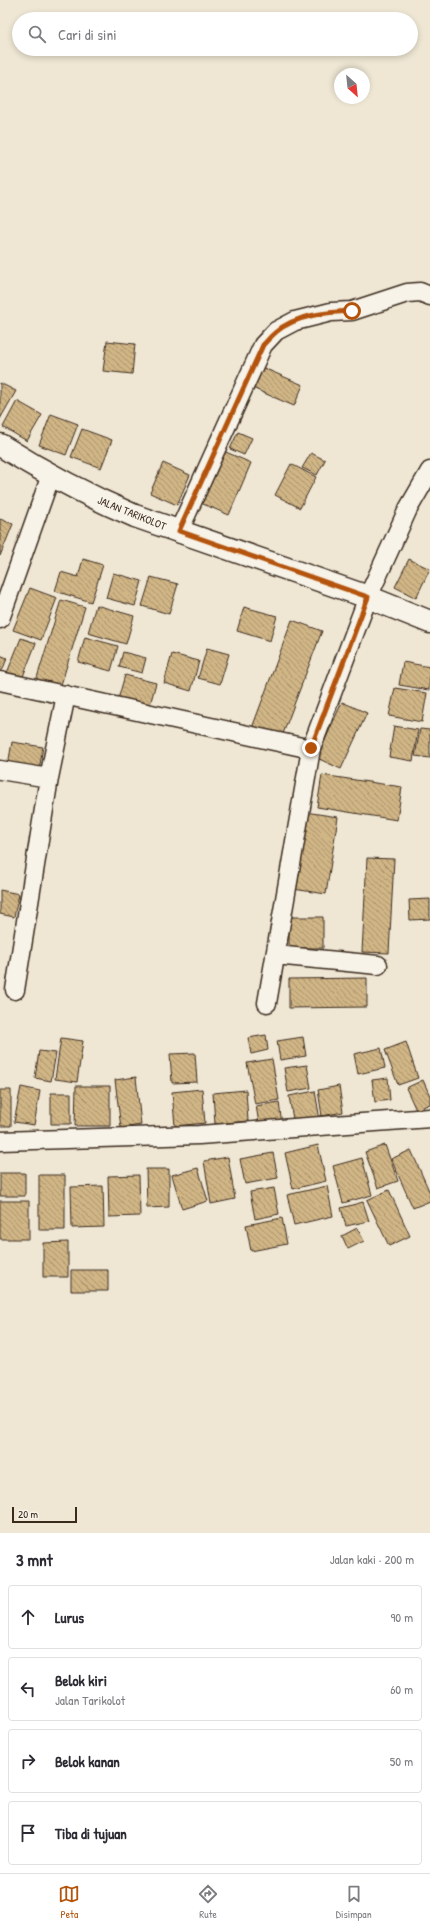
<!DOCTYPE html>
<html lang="id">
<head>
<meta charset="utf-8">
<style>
	body { margin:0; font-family:"Patrick Hand",sans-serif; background:#f2f2f3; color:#2b2b33 }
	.compass { position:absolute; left:334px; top:68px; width:36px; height:36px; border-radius:50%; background:#fff; box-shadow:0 2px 6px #0003; rotate:153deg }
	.scale { position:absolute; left:12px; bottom:10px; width:65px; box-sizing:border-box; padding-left:4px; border:2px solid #3b2a1e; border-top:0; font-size:11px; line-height:14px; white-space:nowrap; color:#3b2a1e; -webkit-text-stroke:3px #f7f3e8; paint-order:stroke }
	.stop { position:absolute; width:12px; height:12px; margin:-9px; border:3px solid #b45309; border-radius:50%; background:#fff }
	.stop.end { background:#b45309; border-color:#fff; box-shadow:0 1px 4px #0008 }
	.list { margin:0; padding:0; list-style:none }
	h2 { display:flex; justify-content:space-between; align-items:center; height:52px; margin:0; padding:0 16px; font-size:17px }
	h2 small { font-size:13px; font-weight:400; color:#7c7c81 }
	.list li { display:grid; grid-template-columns:26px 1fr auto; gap:12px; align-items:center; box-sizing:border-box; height:64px; margin:0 8px 8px; padding:0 8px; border:1px solid #e1e1e2; border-radius:4px }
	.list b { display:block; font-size:15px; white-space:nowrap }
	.list p { margin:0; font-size:13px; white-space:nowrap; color:#7c7c81 }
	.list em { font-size:13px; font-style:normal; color:#7c7c81 }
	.icon { flex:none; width:22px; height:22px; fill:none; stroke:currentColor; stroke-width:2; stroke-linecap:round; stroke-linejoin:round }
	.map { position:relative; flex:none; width:430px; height:1533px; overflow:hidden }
	.search { position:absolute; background:#fff; box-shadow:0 2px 6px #0003; left:12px; right:12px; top:12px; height:44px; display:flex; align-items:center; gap:10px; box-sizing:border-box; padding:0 14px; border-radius:22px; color:#7c7c81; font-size:15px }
	.sheet { height:340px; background:#fff }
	nav { display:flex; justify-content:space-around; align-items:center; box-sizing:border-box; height:56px; border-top:1px solid #e1e1e2; background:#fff; font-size:11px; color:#7c7c81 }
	nav a { display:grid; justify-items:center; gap:2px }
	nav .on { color:#b45309 }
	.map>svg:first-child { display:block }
</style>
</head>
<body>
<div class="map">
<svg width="430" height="1533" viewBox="0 0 430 1533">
	<defs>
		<pattern id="building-back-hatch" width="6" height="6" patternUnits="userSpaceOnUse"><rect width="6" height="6" fill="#d0b585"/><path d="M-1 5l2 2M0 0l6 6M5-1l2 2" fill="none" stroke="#aa936c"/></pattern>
	</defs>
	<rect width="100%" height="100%" fill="#efe7d4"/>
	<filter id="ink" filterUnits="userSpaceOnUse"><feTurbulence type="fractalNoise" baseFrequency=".025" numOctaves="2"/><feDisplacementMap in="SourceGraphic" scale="8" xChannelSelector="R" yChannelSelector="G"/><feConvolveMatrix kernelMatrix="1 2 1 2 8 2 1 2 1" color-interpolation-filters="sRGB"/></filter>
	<g filter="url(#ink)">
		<path fill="url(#building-back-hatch)" stroke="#3b2a1e" d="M107 341 135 344 132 374 103 371Z
			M259 366 303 385 294 406 250 387Z
			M0 383 16 391 0 419Z
			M17 401 42 415 27 441 3 427Z
			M51 414 78 424 66 455 39 445Z
			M82 429 112 440 101 468 71 457Z
			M238 432 252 438 244 455 230 449Z
			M219 449 251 463 229 515 196 501Z
			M311 453 325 460 317 475 302 468Z
			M163 463 190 475 177 505 150 493Z
			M291 464 316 477 300 508 275 495Z
			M0 519 13 524 0 556Z
			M83 559 103 565 91 602 55 591 61 572 78 577Z
			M409 559 430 569 416 598 395 587Z
			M113 573 142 581 135 606 106 598Z
			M151 577 178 584 169 614 142 606Z
			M30 588 57 598 41 640 13 630Z
			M61 600 85 607 60 688 36 681Z
			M96 605 134 616 126 644 88 633Z
			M244 607 277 616 270 641 237 631Z
			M292 620 322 631 281 739 252 728Z
			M85 637 118 646 111 671 78 662Z
			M21 638 36 643 22 679 7 673Z
			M207 648 229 654 220 684 198 678Z
			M123 652 146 658 142 673 119 667Z
			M172 654 199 661 191 691 164 683Z
			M0 655 7 658 0 677Z
			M403 662 430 667 429 690 399 685Z
			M125 675 156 683 148 712 117 703Z
			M395 688 427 693 422 722 389 716Z
			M342 702 367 713 341 769 317 758Z
			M394 726 418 730 413 761 389 757Z
			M420 729 430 730V758L415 756Z
			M12 742 43 747 39 770 8 765Z
			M322 775 402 787 397 820 317 807Z
			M305 812 338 817 326 894 293 889Z
			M367 858 394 859 389 953 362 952Z
			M0 890 19 894 14 917 0 914Z
			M430 899V919L410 920 409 900Z
			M289 917H323V948H289Z
			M367 978V1007L289 1008V979Z
			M266 1035 268 1050 251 1054 248 1038Z
			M303 1037 306 1056 280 1060 277 1041Z
			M61 1038 83 1041 77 1082 55 1079Z
			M406 1042 418 1078 398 1085 385 1050Z
			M381 1048 385 1068 358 1074 354 1054Z
			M39 1051 56 1053 51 1081 35 1078Z
			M195 1053 197 1082 172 1083 170 1054Z
			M272 1059 279 1100 255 1104 247 1063Z
			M307 1065 311 1088 288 1092 284 1068Z
			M136 1077 141 1125 121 1128 115 1080Z
			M388 1078 390 1100 375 1102 372 1080Z
			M423 1080 430 1096V1104L416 1110 406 1088Z
			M76 1086H110V1126H75Z
			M339 1086 343 1112 322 1116 318 1090Z
			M21 1087 40 1091 34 1125 14 1122Z
			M202 1089 205 1123 175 1126 172 1092Z
			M0 1090H11V1126H0Z
			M246 1090 248 1121 215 1124 213 1093Z
			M315 1091 320 1120 294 1125 289 1096Z
			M51 1093H71V1124H51Z
			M279 1102 282 1125 260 1129 256 1106Z
			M318 1145 326 1181 293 1189 285 1153Z
			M385 1145 398 1181 378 1188 365 1152Z
			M411 1150 430 1193V1201L413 1208 391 1159Z
			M273 1153 278 1178 245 1184 240 1159Z
			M228 1157 235 1199 211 1204 204 1161Z
			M362 1158 372 1195 343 1203 333 1166Z
			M198 1168 208 1201 182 1209 172 1175Z
			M146 1169H169V1207L147 1208Z
			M0 1173H25V1196H0Z
			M39 1175H65V1230H39Z
			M139 1175 140 1216 109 1217 108 1176Z
			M103 1186 104 1227 72 1228 71 1187Z
			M327 1186 333 1216 294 1225 287 1195Z
			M274 1188 279 1214 255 1219 250 1192Z
			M389 1190 410 1236 389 1246 367 1200Z
			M0 1201H29V1239H0Z
			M363 1202 369 1221 346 1226 341 1208Z
			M282 1218 287 1244 251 1251 246 1225Z
			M357 1228 364 1241 348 1249 342 1236Z
			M68 1242V1277H43V1243Z
			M71 1270H108V1291H71Z"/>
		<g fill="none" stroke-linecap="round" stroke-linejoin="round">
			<g stroke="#3b2a1e" stroke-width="21">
				<path id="minor" d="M179 531 263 345 276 331 295 321 331 312 352 311 407 293 420 292 430 296
					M0 619 51 475
					M0 681 311 749
					M0 770 49 778
					M275 955 378 965
					M15 990 49 778 66 695
					M267 1003 311 749 368 597 408 509 430 471
					M0 1141 199 1135 430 1118"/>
			</g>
			<g stroke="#3b2a1e" stroke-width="25">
				<path id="tertiary" d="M0 445C43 472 88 496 135 516L368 597 430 622"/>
			</g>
			<use href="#minor" stroke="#f7f3e8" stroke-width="18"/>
			<use href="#tertiary" stroke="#f7f3e8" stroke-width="22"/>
		</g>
	</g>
	<g fill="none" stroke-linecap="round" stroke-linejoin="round" filter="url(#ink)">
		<path stroke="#b45309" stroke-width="5" d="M311 748 368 597 179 531 263 345C267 341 271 336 276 332 295 315 328 312 352 311"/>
	</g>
	<g text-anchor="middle" stroke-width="4" stroke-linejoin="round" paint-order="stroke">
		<g font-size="11" fill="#3b2a1e" stroke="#f7f3e8">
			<text transform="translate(132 513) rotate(22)" y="4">JALAN TARIKOLOT</text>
		</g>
	</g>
</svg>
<svg class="compass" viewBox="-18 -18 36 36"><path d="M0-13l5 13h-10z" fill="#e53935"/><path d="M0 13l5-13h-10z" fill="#7c7c81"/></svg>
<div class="scale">20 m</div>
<div class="stop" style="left:352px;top:311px"></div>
<div class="stop end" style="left:311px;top:748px"></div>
<div class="search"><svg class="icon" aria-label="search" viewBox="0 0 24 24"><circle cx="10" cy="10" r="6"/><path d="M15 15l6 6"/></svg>Cari di sini</div>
</div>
<section class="sheet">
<h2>3 mnt<small>Jalan kaki · 200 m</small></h2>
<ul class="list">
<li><svg class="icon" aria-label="ahead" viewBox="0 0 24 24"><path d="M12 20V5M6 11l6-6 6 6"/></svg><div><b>Lurus</b></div><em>90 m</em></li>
<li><svg class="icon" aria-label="left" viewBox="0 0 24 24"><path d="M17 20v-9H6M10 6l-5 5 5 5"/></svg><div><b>Belok kiri</b><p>Jalan Tarikolot</p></div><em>60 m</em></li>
<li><svg class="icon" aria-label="right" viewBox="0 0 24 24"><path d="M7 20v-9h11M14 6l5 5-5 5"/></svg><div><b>Belok kanan</b></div><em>50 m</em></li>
<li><svg class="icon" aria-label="arrive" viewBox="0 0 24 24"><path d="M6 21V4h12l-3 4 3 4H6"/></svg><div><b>Tiba di tujuan</b></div></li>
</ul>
</section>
<nav>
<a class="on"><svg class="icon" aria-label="map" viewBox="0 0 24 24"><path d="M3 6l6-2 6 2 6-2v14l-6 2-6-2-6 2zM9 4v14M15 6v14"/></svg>Peta</a>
<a><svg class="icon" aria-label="directions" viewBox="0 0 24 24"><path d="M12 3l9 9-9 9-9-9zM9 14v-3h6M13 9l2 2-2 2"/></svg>Rute</a>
<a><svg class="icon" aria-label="saved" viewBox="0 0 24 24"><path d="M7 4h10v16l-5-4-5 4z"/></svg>Disimpan</a>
</nav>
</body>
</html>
